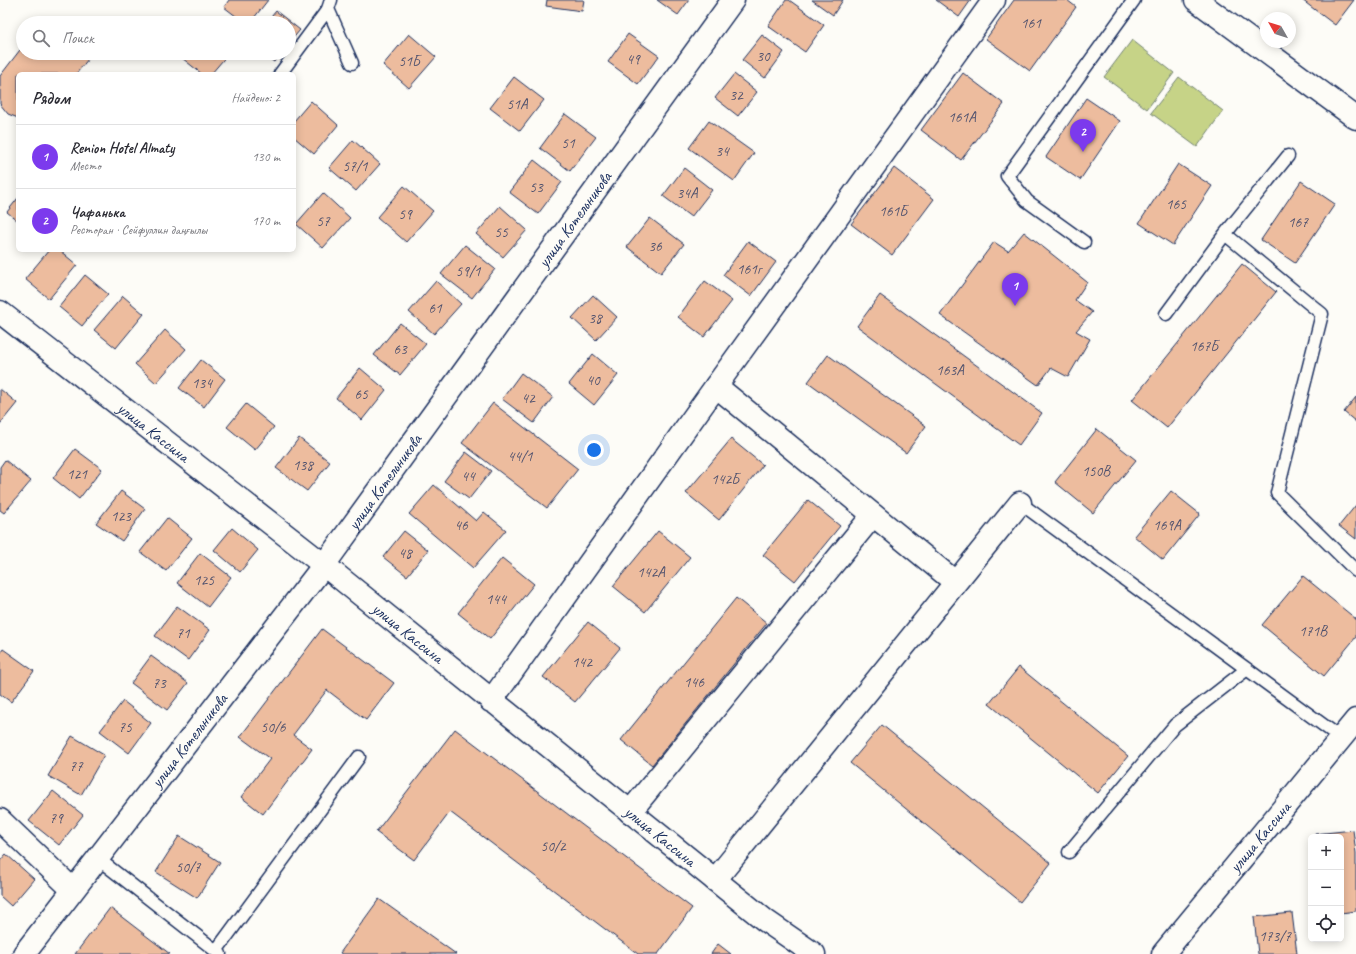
<!DOCTYPE html>
<html lang="ru">
<head>
<meta charset="utf-8">
<style>
	body { margin:0; font-family:Caveat,sans-serif; background:#f7f7f7; color:#2b2b33 }
	.controls { position:absolute; right:12px; bottom:12px; display:grid; overflow:hidden; border-radius:6px; box-shadow:0 2px 10px #0003 }
	.controls button { width:36px; height:36px; display:grid; place-items:center; padding:0; border:0; border-bottom:1px solid #e1e1e2; background:#fff; color:#2b2b33; font:20px sans-serif }
	.compass { position:absolute; left:1260px; top:12px; width:36px; height:36px; border-radius:50%; background:#fff; box-shadow:0 2px 10px #0003; rotate:309deg }
	.you { position:absolute; left:594px; top:450px; width:14px; height:14px; margin:-10px; border:3px solid #fff; border-radius:50%; background:#1a73e8; box-shadow:0 0 0 6px #1a73e833 }
	.badge { display:grid; place-items:center; width:26px; height:26px; border-radius:50%; background:#7c3aed; color:#fff; font-size:13px; font-weight:700 }
	.pin { position:absolute; translate:-50% -33px; filter:drop-shadow(0 1px 2px #0008) }
	.pin::after { content:''; position:absolute; top:21px; width:14px; height:12px; background:inherit; clip-path:polygon(0 0,100% 0,50% 100%) }
	.list { margin:0; padding:0; list-style:none }
	h2 { display:flex; justify-content:space-between; align-items:center; height:52px; margin:0; padding:0 16px; font-size:17px }
	h2 small { font-size:13px; font-weight:400; color:#7c7c81 }
	.list li { display:grid; grid-template-columns:26px 1fr auto; gap:12px; align-items:center; box-sizing:border-box; height:64px; padding:0 16px; border-top:1px solid #e1e1e2 }
	.list b { display:block; font-size:15px; white-space:nowrap }
	.list p { margin:0; font-size:13px; white-space:nowrap; color:#7c7c81 }
	.list em { font-size:13px; font-style:normal; color:#7c7c81 }
	.icon { flex:none; width:22px; height:22px; fill:none; stroke:currentColor; stroke-width:2; stroke-linecap:round; stroke-linejoin:round }
	.map { position:relative; flex:none; width:1356px; height:954px; overflow:hidden }
	.search { position:absolute; background:#fff; box-shadow:0 2px 10px #0003; left:16px; top:16px; width:280px; height:44px; display:flex; align-items:center; gap:10px; box-sizing:border-box; padding:0 14px; border-radius:22px; color:#7c7c81; font-size:15px }
	.panel { position:absolute; background:#fff; box-shadow:0 2px 10px #0003; left:16px; top:72px; width:280px; height:180px; border-radius:6px }
	.map>svg:first-child { display:block }
</style>
</head>
<body>
<div class="map">
<svg width="1356" height="954" viewBox="0 0 1356 954">
	<rect width="100%" height="100%" fill="#fdfcf7"/>
	<filter id="ink" filterUnits="userSpaceOnUse"><feTurbulence type="fractalNoise" baseFrequency=".025" numOctaves="2"/><feDisplacementMap in="SourceGraphic" scale="8" xChannelSelector="R" yChannelSelector="G"/><feConvolveMatrix kernelMatrix="1 2 1 2 8 2 1 2 1" color-interpolation-filters="sRGB"/></filter>
	<g filter="url(#ink)">
		<path fill="#c6d387" stroke="#708172" d="M1132 40 1174 73 1147 109 1104 77Z
			M1179 77 1223 111 1197 147 1151 113Z"/>
		<path fill="#edbc9e" stroke="#1b2f5e" d="M229 0H268L250 23H245L224 7Z
			M547 0H584L582 11 546 6Z
			M657 0H689L678 15Z
			M786 0H789L824 25 805 52 768 26Z
			M812 0H843L833 15Z
			M936 0H971L959 17Z
			M1014 0H1067L1076 7 1030 71 986 39Z
			M1302 0H1354L1335 25Z
			M276 11 300 30 289 43V23H266Z
			M46 17 54 23H41Z
			M409 34 436 57 409 88 383 65Z
			M628 34 659 56 638 84 608 62Z
			M762 35 784 52 765 78 742 60Z
			M23 46V53H93L76 74H18V118L8 114 0 104V76Z
			M186 53H229L211 74H202L182 58Z
			M262 53H281L274 62Z
			M963 73 1004 104 961 160 921 130Z
			M734 74 757 92 738 116 715 98Z
			M514 77 544 100 520 131 490 108Z
			M1086 98 1120 121 1080 180 1046 157Z
			M311 101 338 125 314 154 294 137V121Z
			M565 114 596 137 570 171 540 148Z
			M709 121 754 153 734 181 689 148Z
			M353 140 380 164 356 191 329 168Z
			M534 160 562 182 538 214 509 192Z
			M1178 164 1212 186 1173 245 1139 223Z
			M684 168 712 190 691 217 663 196Z
			M894 168 934 199 892 255 851 224Z
			M1301 181 1335 204 1295 263 1261 240Z
			M404 186 433 211 406 242 377 217Z
			M323 193 350 218 323 248 296 224Z
			M18 198V221L7 212Z
			M500 206 527 230 503 257 476 234Z
			M650 218 684 244 661 273 627 247Z
			M1024 232 1087 282 1075 300 1092 312 1076 331 1090 339 1068 377 1051 368 1038 385 940 315 994 242 1008 251Z
			M748 241 776 262 751 296 723 275Z
			M465 245 495 269 472 298 441 274Z
			M49 250H59L77 265 49 299 25 279Z
			M1242 264 1276 292 1167 428 1132 400Z
			M85 275 108 294 82 326 59 307Z
			M436 281 461 304 434 334 409 312Z
			M705 281 732 301 704 337 678 317Z
			M593 295 617 317 596 340 572 318Z
			M880 295 1042 413 1019 445 857 326Z
			M123 296 144 314 116 348 94 330Z
			M400 323 426 344 400 375 374 355Z
			M165 330 186 349 156 383 135 364Z
			M593 354 618 375 594 405 569 384Z
			M828 355 926 426 906 453 808 382Z
			M201 360 225 379 204 407 179 388Z
			M360 368 386 390 362 420 336 398Z
			M521 373 553 397 534 423 502 399Z
			M0 389 17 403 0 424Z
			M1356 397V422L1344 412Z
			M493 403 578 469 547 508 462 443Z
			M246 404 274 427 255 450 227 427Z
			M1097 429 1136 460 1093 513 1055 482Z
			M299 438 330 462 307 491 276 468Z
			M731 439 763 465 719 520 686 493Z
			M75 449 102 469 79 499 53 478Z
			M466 452 491 471 469 499 444 481Z
			M5 460 31 481 4 513 0 510V467Z
			M434 485 476 521 484 512 506 530 473 568 409 514Z
			M121 491 145 509 122 541 96 523Z
			M1171 491 1200 514 1163 560 1134 536Z
			M808 500 840 526 795 581 763 555Z
			M1356 505V539L1339 526Z
			M167 518 192 538 166 571 140 552Z
			M232 528 258 550 240 572 214 550Z
			M404 531 428 550 407 576 383 557Z
			M658 531 690 557 645 612 613 586Z
			M200 553 231 577 208 607 177 583Z
			M502 558 534 584 490 639 458 613Z
			M1303 576 1356 619V637L1324 676 1262 625Z
			M736 598 767 623 652 765 621 740Z
			M177 606 210 630 188 660 155 636Z
			M588 622 620 648 575 702 543 677Z
			M322 629 394 683 366 720 327 690 293 735 312 749 263 814 241 797 270 759 240 737Z
			M3 649 34 671 11 702 0 694V654Z
			M151 656 188 683 167 710 131 683Z
			M1019 667 1128 756 1098 793 989 704Z
			M123 701 151 723 129 753 100 731Z
			M882 725 1051 863 1020 902 850 763Z
			M455 729 692 908 658 954H638L450 812 414 860 376 832Z
			M72 736 104 755 81 795 48 776Z
			M53 791 83 815 59 845 29 821Z
			M1353 830 1356 853V911L1341 913V837H1315V834Z
			M179 836 220 862 197 898 156 872Z
			M6 854 34 879 11 906 0 896V861Z
			M379 899 456 954H342L340 953Z
			M110 908 170 954H75Z
			M1292 913 1297 954H1258L1254 917Z
			M718 944 731 954H711Z"/>
		<g fill="none" stroke-linecap="round" stroke-linejoin="round">
			<g stroke="#1b2f5e" stroke-width="15">
				<path id="service" d="M331 0 328 9 352 63
					M280 74 328 9
					M1288 156 1225 234 1322 314 1277 493 1356 571
					M1084 242 1027 201 1007 176 1134 0
					M1166 314 1225 234
					M1020 503 1341 738
					M1069 852 1175 725 1247 669
					M97 858 220 954
					M216 951 359 757"/>
			</g>
			<g stroke="#1b2f5e" stroke-width="25">
				<g id="minor">
					<path id="s1" d="M0 312 324 565 766 921 814 954"/>
					<path d="M716 386 955 582"/>
					<path d="M491 701 716 386 994 0"/>
					<path d="M630 812 873 515"/>
					<path d="M0 820 72 889"/>
					<path d="M715 880 1020 503"/>
					<path id="s2" d="M24 954 324 565 733 0"/>
					<path id="s3" d="M1163 954 1356 720"/>
				</g>
			</g>
			<g stroke="#1b2f5e" stroke-width="25">
				<path id="secondary" d="M1196 0 1356 118"/>
			</g>
			<use href="#service" stroke="#fdfcf7" stroke-width="12"/>
			<use href="#minor" stroke="#fdfcf7" stroke-width="22"/>
			<use href="#secondary" stroke="#fdfcf7" stroke-width="22"/>
		</g>
	</g>
	<g text-anchor="middle" stroke-width="4" stroke-linejoin="round" paint-order="stroke">
		<g font-size="15" fill="#50526e">
			<text x="1031" y="28">161</text>
			<text x="763" y="61">30</text>
			<text x="633" y="64">49</text>
			<text x="409" y="66">51Б</text>
			<text x="736" y="100">32</text>
			<text x="517" y="109">51А</text>
			<text x="962" y="122">161А</text>
			<text x="568" y="148">51</text>
			<text x="722" y="156">34</text>
			<text x="355" y="171">57/1</text>
			<text x="536" y="192">53</text>
			<text x="687" y="198">34А</text>
			<text x="1176" y="209">165</text>
			<text x="893" y="216">161Б</text>
			<text x="405" y="219">59</text>
			<text x="323" y="226">57</text>
			<text x="1298" y="227">167</text>
			<text x="501" y="237">55</text>
			<text x="655" y="251">36</text>
			<text x="749" y="274">161г</text>
			<text x="468" y="276">59/1</text>
			<text x="435" y="313">61</text>
			<text x="595" y="323">38</text>
			<text x="1204" y="351">167Б</text>
			<text x="400" y="354">63</text>
			<text x="950" y="375">163А</text>
			<text x="593" y="385">40</text>
			<text x="202" y="388">134</text>
			<text x="361" y="399">65</text>
			<text x="528" y="403">42</text>
			<text x="520" y="461">44/1</text>
			<text x="303" y="470">138</text>
			<text x="1096" y="476">150В</text>
			<text x="77" y="479">121</text>
			<text x="468" y="481">44</text>
			<text x="725" y="484">142Б</text>
			<text x="121" y="521">123</text>
			<text x="461" y="530">46</text>
			<text x="1167" y="530">169А</text>
			<text x="405" y="558">48</text>
			<text x="651" y="577">142А</text>
			<text x="204" y="585">125</text>
			<text x="496" y="604">144</text>
			<text x="1313" y="636">171В</text>
			<text x="183" y="638">71</text>
			<text x="582" y="667">142</text>
			<text x="694" y="687">146</text>
			<text x="159" y="688">73</text>
			<text x="125" y="732">75</text>
			<text x="273" y="732">50/6</text>
			<text x="76" y="771">77</text>
			<text x="56" y="823">79</text>
			<text x="553" y="851">50/2</text>
			<text x="188" y="872">50/7</text>
			<text x="1275" y="941">173/7</text>
		</g>
		<g font-size="17" fill="#1b2f5e" stroke="#fdfcf7">
			<text dy="6" stroke="none"><textPath href="#s2" startOffset="918">улица Котельникова</textPath></text>
			<text dy="6" stroke="none"><textPath href="#s1" startOffset="195">улица Кассина</textPath></text>
			<text dy="6" stroke="none"><textPath href="#s2" startOffset="594">улица Котельникова</textPath></text>
			<text dy="6" stroke="none"><textPath href="#s1" startOffset="519">улица Кассина</textPath></text>
			<text dy="6" stroke="none"><textPath href="#s2" startOffset="270">улица Котельникова</textPath></text>
			<text dy="6" stroke="none"><textPath href="#s1" startOffset="843">улица Кассина</textPath></text>
			<text dy="6" stroke="none"><textPath href="#s3" startOffset="152">улица Кассина</textPath></text>
		</g>
	</g>
</svg>
<div class="controls">
<button>+</button>
<button>−</button>
<button><svg class="icon" aria-label="locate" viewBox="0 0 24 24"><circle cx="12" cy="12" r="6"/><path d="M12 2v4M12 18v4M2 12h4M18 12h4"/></svg></button>
</div>
<svg class="compass" viewBox="-18 -18 36 36"><path d="M0-13l5 13h-10z" fill="#e53935"/><path d="M0 13l5-13h-10z" fill="#7c7c81"/></svg>
<div class="you"></div>
<div class="pin badge" style="left:1015px;top:306px">1</div>
<div class="pin badge" style="left:1083px;top:152px">2</div>
<div class="search"><svg class="icon" aria-label="search" viewBox="0 0 24 24"><circle cx="10" cy="10" r="6"/><path d="M15 15l6 6"/></svg>Поиск</div>
<section class="panel">
<h2>Рядом<small>Найдено: 2</small></h2>
<ul class="list">
<li><span class="badge">1</span><div><b>Renion Hotel Almaty</b><p>Место</p></div><em>130 m</em></li>
<li><span class="badge">2</span><div><b>Чафанька</b><p>Ресторан · Сейфуллин даңғылы</p></div><em>170 m</em></li>
</ul>
</section>
</div>
</body>
</html>
